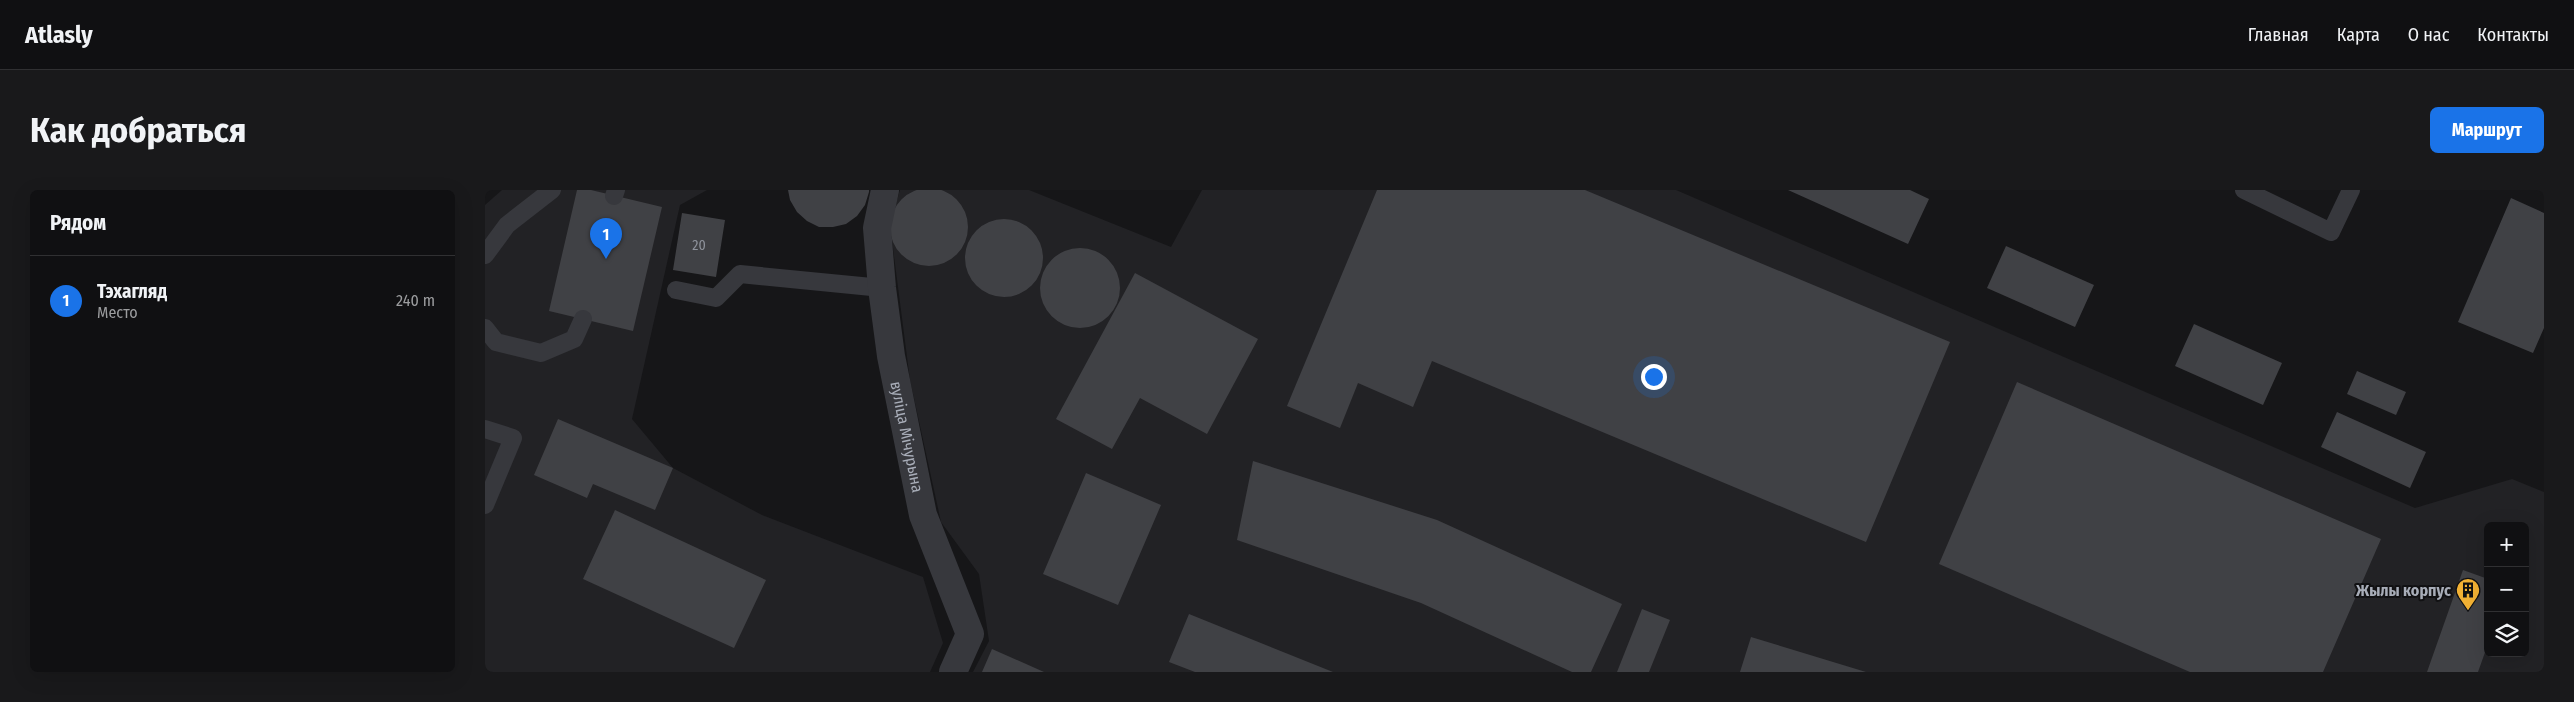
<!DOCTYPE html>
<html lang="ru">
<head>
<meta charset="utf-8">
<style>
	body { margin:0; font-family:"Fira Sans Condensed",sans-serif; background:#19191b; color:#f1f3f6 }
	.controls { position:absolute; right:15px; bottom:15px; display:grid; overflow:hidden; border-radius:8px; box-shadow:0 5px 20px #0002 }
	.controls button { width:45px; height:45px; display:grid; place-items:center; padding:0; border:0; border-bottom:1px solid #303032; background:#101012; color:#f1f3f6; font:25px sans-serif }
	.you { position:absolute; left:1168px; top:186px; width:18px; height:18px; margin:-12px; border:4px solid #fff; border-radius:50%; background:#1a73e8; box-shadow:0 0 0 8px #1a73e833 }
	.badge { display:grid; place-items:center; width:32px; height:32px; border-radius:50%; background:#1a73e8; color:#fff; font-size:16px; font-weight:700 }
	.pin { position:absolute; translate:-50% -41px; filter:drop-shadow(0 1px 2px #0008) }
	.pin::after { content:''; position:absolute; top:26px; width:18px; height:15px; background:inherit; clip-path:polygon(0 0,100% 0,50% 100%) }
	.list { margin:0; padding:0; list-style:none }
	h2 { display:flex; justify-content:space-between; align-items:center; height:65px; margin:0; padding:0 20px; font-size:21px }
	h2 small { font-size:16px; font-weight:400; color:#9c9d9f }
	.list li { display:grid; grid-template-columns:32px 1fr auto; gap:15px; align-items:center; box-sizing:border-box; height:90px; padding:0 20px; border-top:1px solid #303032 }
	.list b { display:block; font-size:19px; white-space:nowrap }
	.list p { margin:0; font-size:16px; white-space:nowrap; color:#9c9d9f }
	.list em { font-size:16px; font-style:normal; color:#9c9d9f }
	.icon { flex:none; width:28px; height:28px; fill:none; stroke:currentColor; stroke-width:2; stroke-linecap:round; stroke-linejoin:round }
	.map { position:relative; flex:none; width:2059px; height:482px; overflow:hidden; border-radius:8px }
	header { display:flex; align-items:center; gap:30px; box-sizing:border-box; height:70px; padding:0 25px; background:#101012; border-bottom:1px solid #303032 }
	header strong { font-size:24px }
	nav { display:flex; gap:28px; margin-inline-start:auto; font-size:18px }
	.intro { display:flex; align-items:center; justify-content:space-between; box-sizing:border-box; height:120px; padding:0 30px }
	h1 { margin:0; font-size:35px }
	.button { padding:12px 22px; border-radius:8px; background:#1a73e8; color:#fff; font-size:18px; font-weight:700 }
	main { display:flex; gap:30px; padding:0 30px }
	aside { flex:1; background:#101012; border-radius:8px; box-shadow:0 5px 20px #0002 }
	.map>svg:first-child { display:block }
</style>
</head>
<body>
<header>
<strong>Atlasly</strong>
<nav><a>Главная</a><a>Карта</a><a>О нас</a><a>Контакты</a></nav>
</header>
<div class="intro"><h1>Как добраться</h1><a class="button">Маршрут</a></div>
<main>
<aside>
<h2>Рядом<small></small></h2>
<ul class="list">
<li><span class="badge">1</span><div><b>Тэхагляд</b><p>Место</p></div><em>240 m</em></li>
</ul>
</aside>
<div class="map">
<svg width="2059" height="482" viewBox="0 0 2059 482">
	<rect width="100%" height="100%" fill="#161618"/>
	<path fill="#222225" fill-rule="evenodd" d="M17 0H222L195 15 147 229 188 278 277 325 438 387 458 453 445 482H0V15Z
		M415 0H544L686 57 717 0H1191L1930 318 2027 289 2059 302V482H488L504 451 494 384 456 332 425 190 405 35ZM2003 336H2040V463H2003Z"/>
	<path fill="#404145" d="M405 37a39 39 0 1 1 78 0a39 39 0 1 1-78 0Z
		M92 0H106L177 17 148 141 64 121Z
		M303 0H384V2L380 15 372 26 361 34 348 37H334L322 31 312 22 305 10Z
		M892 0H1100L1465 152 1381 352 947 171 928 217 873 193 855 238 802 216Z
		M1303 0H1425L1444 9 1423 54Z
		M2026 8 2059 23V138L2048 163 1973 132Z
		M197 23 240 30 231 87 188 80Z
		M480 68a39 39 0 1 1 78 0a39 39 0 1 1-78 0Z
		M1521 56 1609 95 1590 137 1502 98Z
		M555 98a40 40 0 1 1 80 0a40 40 0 1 1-80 0Z
		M650 83 773 149 722 244 655 208 627 259 571 229Z
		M1709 134 1797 173 1778 215 1690 176Z
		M1872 181 1921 202 1911 225 1862 204Z
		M1532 192 1896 349 1838 482H1705L1454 374Z
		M1852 222 1941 262 1925 298 1836 257Z
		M73 229 188 278 170 320 108 294 102 308 49 285Z
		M768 271 952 330 1137 414 1106 482H1087L936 413 752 350Z
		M601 283 676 315 633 415 558 384Z
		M130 320 281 390 249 458 98 389Z
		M1978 380 2003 389V454L1993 482H1942Z
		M1157 419 1185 430 1164 482H1132Z
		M704 424 848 482H710L684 472Z
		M1266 447 1381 482H1255Z
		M507 459 559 482H497Z"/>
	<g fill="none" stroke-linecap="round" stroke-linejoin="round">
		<path stroke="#37383d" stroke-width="18" d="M1759 0 1846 42 1866 0
			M129 6 131 0
			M0 65 22 35 67 0
			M191 100 231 108 255 84 397 98
			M0 138 11 152 56 163 89 149 98 129
			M0 239 28 248 0 315"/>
		<path stroke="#37383d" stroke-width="28" id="s1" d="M400 0 392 38 397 98 406 166 438 325 485 444 468 482"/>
	</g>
	<defs>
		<g id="building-pin" transform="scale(1.25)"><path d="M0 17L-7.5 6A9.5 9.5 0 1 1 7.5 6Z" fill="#f2b134" stroke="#111113"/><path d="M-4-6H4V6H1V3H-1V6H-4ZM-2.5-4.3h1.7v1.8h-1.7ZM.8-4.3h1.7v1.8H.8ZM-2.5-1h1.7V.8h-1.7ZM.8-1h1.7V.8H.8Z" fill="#111"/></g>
	</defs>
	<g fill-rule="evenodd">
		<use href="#building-pin" x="1983" y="400"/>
	</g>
	<g text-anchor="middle" stroke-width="4" stroke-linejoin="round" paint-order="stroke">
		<g font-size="14" fill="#8e929b">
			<text x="214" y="60">20</text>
		</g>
		<g font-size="16" fill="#a8adb8" stroke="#111113">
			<text dy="6" stroke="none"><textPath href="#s1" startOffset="250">вуліца Мічурына</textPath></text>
		</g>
		<g font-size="16" font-weight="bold" fill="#a8adb8" stroke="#111113" text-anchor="end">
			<text x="1966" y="406">Жылы корпус</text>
		</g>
	</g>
</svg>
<div class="controls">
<button>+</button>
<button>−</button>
<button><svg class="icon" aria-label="layers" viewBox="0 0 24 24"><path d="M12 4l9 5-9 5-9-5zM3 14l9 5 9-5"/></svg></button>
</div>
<div class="you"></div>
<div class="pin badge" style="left:121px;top:69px">1</div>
</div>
</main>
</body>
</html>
